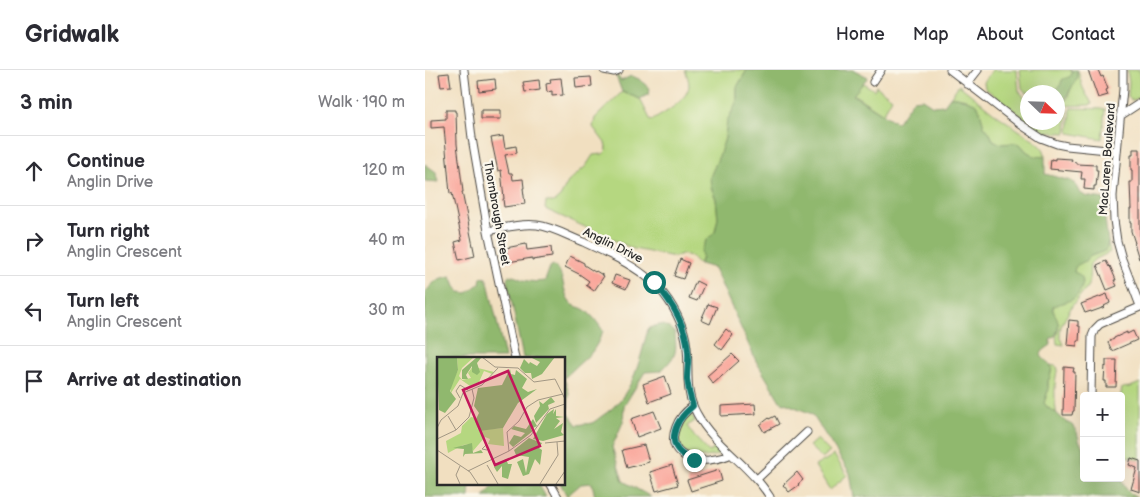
<!DOCTYPE html>
<html lang="en">
<head>
<meta charset="utf-8">
<style>
	body { margin:0; font-family:"Balsamiq Sans",sans-serif; background:#f2f2f3; color:#2b2b33 }
	.controls { position:absolute; right:15px; bottom:15px; display:grid; overflow:hidden; border-radius:5px; box-shadow:0 5px 20px #0002 }
	.controls button { width:45px; height:45px; display:grid; place-items:center; padding:0; border:0; border-bottom:1px solid #e1e1e2; background:#fff; color:#2b2b33; font:25px sans-serif }
	.compass { position:absolute; left:595px; top:15px; width:45px; height:45px; border-radius:50%; background:#fff; box-shadow:0 5px 20px #0002; rotate:113deg }
	.stop { position:absolute; width:15px; height:15px; margin:-11px; border:4px solid #0f766e; border-radius:50%; background:#fff }
	.stop.end { background:#0f766e; border-color:#fff; box-shadow:0 1px 5px #0008 }
	.list { margin:0; padding:0; list-style:none }
	h2 { display:flex; justify-content:space-between; align-items:center; height:65px; margin:0; padding:0 20px; font-size:21px }
	h2 small { font-size:16px; font-weight:400; color:#7c7c81 }
	.list li { display:grid; grid-template-columns:32px 1fr auto; gap:15px; align-items:center; box-sizing:border-box; height:70px; padding:0 20px; border-top:1px solid #e1e1e2 }
	.list b { display:block; font-size:19px; white-space:nowrap }
	.list p { margin:0; font-size:16px; white-space:nowrap; color:#7c7c81 }
	.list em { font-size:16px; font-style:normal; color:#7c7c81 }
	.icon { flex:none; width:28px; height:28px; fill:none; stroke:currentColor; stroke-width:2; stroke-linecap:round; stroke-linejoin:round }
	.map { position:relative; flex:none; width:715px; height:427px; overflow:hidden }
	header { display:flex; align-items:center; gap:30px; box-sizing:border-box; height:70px; padding:0 25px; background:#fff; border-bottom:1px solid #e1e1e2 }
	header strong { font-size:24px }
	nav { display:flex; gap:28px; margin-inline-start:auto; font-size:18px }
	main { display:flex }
	aside { flex:1; background:#fff }
	.map>svg:first-child { display:block }
</style>
</head>
<body>
<header>
<strong>Gridwalk</strong>
<nav><a>Home</a><a>Map</a><a>About</a><a>Contact</a></nav>
</header>
<main>
<aside>
<h2>3 min<small>Walk · 190 m</small></h2>
<ul class="list">
<li><svg class="icon" aria-label="ahead" viewBox="0 0 24 24"><path d="M12 20V5M6 11l6-6 6 6"/></svg><div><b>Continue</b><p>Anglin Drive</p></div><em>120 m</em></li>
<li><svg class="icon" aria-label="right" viewBox="0 0 24 24"><path d="M7 20v-9h11M14 6l5 5-5 5"/></svg><div><b>Turn right</b><p>Anglin Crescent</p></div><em>40 m</em></li>
<li><svg class="icon" aria-label="left" viewBox="0 0 24 24"><path d="M17 20v-9H6M10 6l-5 5 5 5"/></svg><div><b>Turn left</b><p>Anglin Crescent</p></div><em>30 m</em></li>
<li><svg class="icon" aria-label="arrive" viewBox="0 0 24 24"><path d="M6 21V4h12l-3 4 3 4H6"/></svg><div><b>Arrive at destination</b></div></li>
</ul>
</aside>
<div class="map">
<svg width="715" height="427" viewBox="0 0 715 427">
	<rect width="100%" height="100%" fill="#fbf7ec"/>
	<filter id="ink" filterUnits="userSpaceOnUse"><feTurbulence type="fractalNoise" baseFrequency=".02" numOctaves="2"/><feDisplacementMap in="SourceGraphic" scale="10" xChannelSelector="R" yChannelSelector="G"/><feConvolveMatrix kernelMatrix="1 2 1 2 8 2 1 2 1" color-interpolation-filters="sRGB"/></filter>
	<filter id="wash" filterUnits="userSpaceOnUse"><feTurbulence type="fractalNoise" baseFrequency=".0096" numOctaves="4" result="noise"/><feDisplacementMap in="SourceGraphic" scale="20" xChannelSelector="R" yChannelSelector="G"/><feGaussianBlur stdDeviation="1.12" result="paint"/><feColorMatrix in="noise" values="0 0 0 0 0 0 0 0 0 0 0 0 0 0 0 0 0 1.4 0 .05"/><feComposite in="paint" operator="in"/></filter>
	<g filter="url(#wash)">
		<rect width="100%" height="100%" fill="#f1dfc0"/>
		<path fill="#b5d780" stroke="#708156" d="M260 0H322L312 17V30L308 40 302 51 300 68 286 117 291 129 293 148 290 162 281 171 275 193H272L269 189 263 186 257 184 250 187 209 179 120 139 121 132H129L135 127 143 112 161 96 168 85 178 84 182 80 180 73 168 57 170 48 197 22 215 29 226 51C238 44 262 31 264 16 264 10 262 5 260 0Z
			M567 0H592L594 21 602 30V51L560 18 559 12Z
			M595 0H645L647 1 648 3 634 17 628 21 616 22H602V24L597 18Z
			M652 0H653C655 7 656 15 660 22 662 26 665 29 667 34L665 35 633 36 632 33 639 31 642 29 647 16 652 8Z
			M702 0H715V27L709 30H706L703 27 704 12Z
			M438 13 449 20 451 16 467 28 458 44 428 24Z
			M534 15 569 43 614 74 619 80 620 87 609 86 601 81 595 74 590 73 576 74 568 70 564 62 559 56 554 39 541 29 532 27H525Z
			M646 38 680 39 677 69 644 63Z
			M633 39 643 40 641 63 620 62 605 53 632 52Z
			M683 172 685 182 669 190 665 194 664 213 662 217 647 236 636 256 635 265 639 275 632 274C631 267 631 267 633 261 635 253 631 247 627 240L629 236C643 229 654 230 658 211L649 202V198L651 194 659 191 665 186 682 177Z
			M625 295 630 296 633 298C629 309 629 334 632 345L623 338 619 333 623 321V311L625 307 627 298Z
			M715 313V390L701 386 696 396V366L699 365C701 357 697 351 696 344 695 335 695 326 697 318L705 317Z
			M265 345 268 347 270 351 262 356 269 366 284 382 292 377 297 382 296 384 293 385C285 386 274 389 266 386 248 379 248 352 265 345Z
			M392 369 405 382 397 388 384 376Z
			M409 385 422 405 405 420 390 396Z"/>
		<path fill="#90b86e" stroke="#5e724c" d="M322 0H429L443 7 428 25 472 53 488 30 497 29 508 36 519 35 525 27H532L550 33 554 38 559 56 564 62 568 70 576 74 590 73 595 74 601 81 609 86 620 87V104L646 111 650 114 654 122 660 126 679 129 680 149 683 172 681 180C676 183 671 184 666 186 662 188 663 189 660 191 654 195 650 194 649 202 651 203 654 204 656 206 661 213 654 225 648 229 642 233 635 233 628 236V240C633 252 636 254 630 266L626 268 625 271 626 275C607 287 620 286 627 298L625 307 623 311V321L619 333 623 338 629 341 641 352 647 355 652 362 654 370 659 379V408H696C698 417 703 422 711 427H429L425 403 387 344 355 331 331 291 289 198 272 193H275L277 187 276 181 281 171 290 162 293 148 291 129 286 117 285 107 294 86 300 68 302 51 308 40 312 31V17Z
			M645 0H652V8L639 31 633 33 632 22H616C626 19 634 23 637 10 641 7 648 8 647 1Z
			M192 5 196 11 206 6 214 9 225 19 224 24 215 29 197 22 191 6Z
			M0 94 11 102 14 112 0 111Z
			M128 195C141 204 136 222 146 233 149 237 156 237 160 240 168 246 173 253 178 261L172 274 167 282 139 308 144 324 143 343 152 355C157 354 163 354 167 353 171 351 174 348 177 346 208 326 214 293 223 259 236 253 239 253 250 263 252 285 251 285 236 301L220 302 199 336 198 352 187 377 198 411 226 427H170L167 413 156 414 142 426 135 413H139V288H98L82 209 83 206C90 205 92 208 99 210 106 212 113 212 120 211L125 197Z
			M26 206 31 218 35 222 42 223 55 213 56 207 61 208 63 212 80 288H14V413H45L44 427H0V223C9 212 11 208 26 206Z
			M71 413H113L121 427H59Z"/>
		<g id="blocks">
			<path fill="#f99f93" d="M663 0H673L676 7 678 6 683 19 681 20 683 25 673 28Z
				M24 3 26 16 16 17 14 4Z
				M166 7 167 16 151 18 150 8Z
				M136 8 138 25 127 26V21L122 22 121 14 126 13 125 9Z
				M70 9 71 19 54 21 53 11Z
				M114 10 115 20 100 22 98 12Z
				M21 40H30V42H31L32 74 38 122H37L50 186 34 190 30 172 37 170 27 123 25 124 19 57 6 58V50L21 49Z
				M56 40H76V49H56Z
				M78 66 80 78 91 76 92 83 80 85 84 103H87L88 110 98 109 99 118H98L100 134 79 137 78 129H79L76 100 73 101 66 68Z
				M708 79H715V189H714L709 173H710L706 161V153H705V139H706L705 112H707V100H706V85H708Z
				M630 88 647 89 646 91 651 92V94L671 95V100H673L671 116H669V120L659 119 660 109H656L657 102 625 99 626 89 630 90Z
				M101 174 102 180 126 177 127 187 107 190V188L83 192 81 178Z
				M145 186 159 193V195L170 202 171 201 179 206 169 221 161 215 164 211 154 204 140 197Z
				M255 189 264 193 258 209 249 206Z
				M681 191 684 197 685 196 691 210H689L692 216 682 220 672 195Z
				M190 205 205 210 201 219 187 213Z
				M271 211 279 215 272 231 264 228Z
				M682 224 685 233 679 236 680 237 666 242V241L660 243 656 234Z
				M283 234 292 237 285 254 276 250Z
				M644 250 653 251V256H655L654 271H652V276L642 275Z
				M301 259 308 265 297 280 290 274Z
				M708 261 712 270 687 281 683 272 689 269V268L702 262V264Z
				M307 284 314 291 288 314 282 306Z
				M681 290H692L691 317H681V311H679L680 296 681 297Z
				M639 297 649 298 648 302H650L649 341H648L647 345H638Z
				M240 306 246 324 224 332 218 314Z
				M330 334 331 344 296 346V336Z
				M229 341 236 358 212 367 206 349Z
				M350 346 354 354 339 362 335 355 344 348V349Z
				M219 375 224 392 202 398 197 380Z
				M706 388 715 391V422L706 419 712 398 704 395Z
				M247 395 253 415 231 421 225 402Z
				M294 400 297 411 266 421 262 410Z
				M372 402 378 410 373 414 374 415 364 422 358 415Z"/>
		</g>
	</g>
	<g filter="url(#ink)">
		<use href="#blocks" fill-opacity="0" stroke="#494641" stroke-width="1"/>
		<g fill="none" stroke-linecap="round" stroke-linejoin="round">
			<g stroke="#494641" stroke-width="9">
				<path id="minor" d="M39 0 47 68 63 161 90 288
					M179 0 189 2 194 0
					M525 0 595 54 616 68 632 74 642 76 692 81
					M698 0V19L688 126 689 150 692 171 697 189 715 236
					M448 12 456 0
					M542 14 553 0
					M695 46 715 33
					M63 161C78 158 96 153 112 155 128 157 143 166 158 172 206 194 241 209 259 262 268 291 256 316 272 344 286 370 312 387 331 409 336 414 341 421 345 427
					M666 326 667 266 670 259 675 254 715 237
					M268 336C261 341 254 348 251 357 241 382 263 392 284 390 292 389 299 388 306 384
					M332 409 382 362
					M125 413 133 427"/>
			</g>
			<use href="#minor" stroke="#fff" stroke-width="7"/>
		</g>
	</g>
	<g fill="none" stroke-linecap="round" stroke-linejoin="round" filter="url(#ink)">
		<path stroke="#0f766e" stroke-width="6" d="M229 212C246 231 261 255 263 281 264 291 262 300 262 309 263 318 265 327 268 336 248 352 237 380 269 390"/>
	</g>
	<g text-anchor="middle" stroke-width="4.5" stroke-linejoin="round" paint-order="stroke">
		<g font-size="12" fill="#2b2b2b" stroke="#fbf7ec">
			<text transform="translate(682 89) rotate(-86)" y="4">MacLaren Boulevard</text>
			<text transform="translate(72 143) rotate(80)" y="4">Thornbrough Street</text>
			<text transform="translate(188 175) rotate(26)" y="4">Anglin Drive</text>
		</g>
	</g>
	<g transform="translate(12 287)">
		<rect width="128" height="128" fill="#f1dfc0"/>
		<path d="M20 0H37L25 11 22 19 25 23 34 21 31 16 36 9 41 17V11L57 15 55 17 47 14 42 25 33 29 23 22 14 36 13 29 21 13ZM34 60 39 61 41 73 66 71 67 89 51 87 53 82 48 80 36 94 33 87 26 88 11 96 9 84 24 76 25 69Z" fill="#b5d780"/>
		<path d="M0 0H20L21 13 13 34 19 42 8 56 2 53ZM93 0H118L105 17 95 22 94 16H88L83 11 87 2 92 7 93 5 100 9 103 5ZM39 1H44L40 6 43 15 40 18 35 15V9L29 18 31 22H25V13ZM73 12 74 17 78 18 79 13 90 22 85 31 91 35 100 32 81 46 66 71 42 74 38 64 42 56 37 49 41 31 65 28ZM114 40 118 45 111 48 112 52 99 66 97 59 103 49 102 44 106 47ZM119 52V59L127 60 119 61 123 64 117 72 126 66 124 75 127 78 106 84 96 82 110 57 117 52 116 57ZM96 62 100 69 94 72 96 74 76 90 72 86 77 78 84 80 88 76 74 72 77 69 89 72ZM92 81 105 86 102 91 105 93 103 108 98 102 92 117 86 119 80 105 86 102 89 116 92 100 79 98 77 93ZM35 86 36 96 44 93 46 96 28 97 26 100 27 92 16 91ZM69 102 71 107H75L71 122 65 120V109L60 115 57 110Z" fill="#90b86e"/>
		<path fill="none" stroke="#a29784" stroke-width="1" d="M45 0 58 10 81 11 97 25 118 22 128 42M23 41 19 34 23 28 31 33M11 59 19 73M0 71 4 63 21 49 26 36 45 28 61 11M0 82 19 73 32 60 37 41 35 32M108 86 128 84M0 93 33 115 41 127M50 93 45 92 49 88 56 104M72 94 70 75 82 64 90 50 101 43 126 37M50 108 61 127M23 109 19 118 23 127M31 114 72 94 94 78 113 52 128 47M103 127 121 98 120 85M119 127 128 114"/>
		<path fill="#c2185b" fill-opacity="0.15" stroke="#c2185b" stroke-width="2.5" d="M71 14 103 89 58 108 26 33Z"/>
		<rect width="128" height="128" fill="none" stroke="#2b2b2b" stroke-width="2.5"/>
	</g>
</svg>
<div class="controls">
<button>+</button>
<button>−</button>
</div>
<svg class="compass" viewBox="-18 -18 36 36"><path d="M0-13l5 13h-10z" fill="#e53935"/><path d="M0 13l5-13h-10z" fill="#7c7c81"/></svg>
<div class="stop" style="left:229px;top:212px"></div>
<div class="stop end" style="left:269px;top:390px"></div>
</div>
</main>
</body>
</html>
